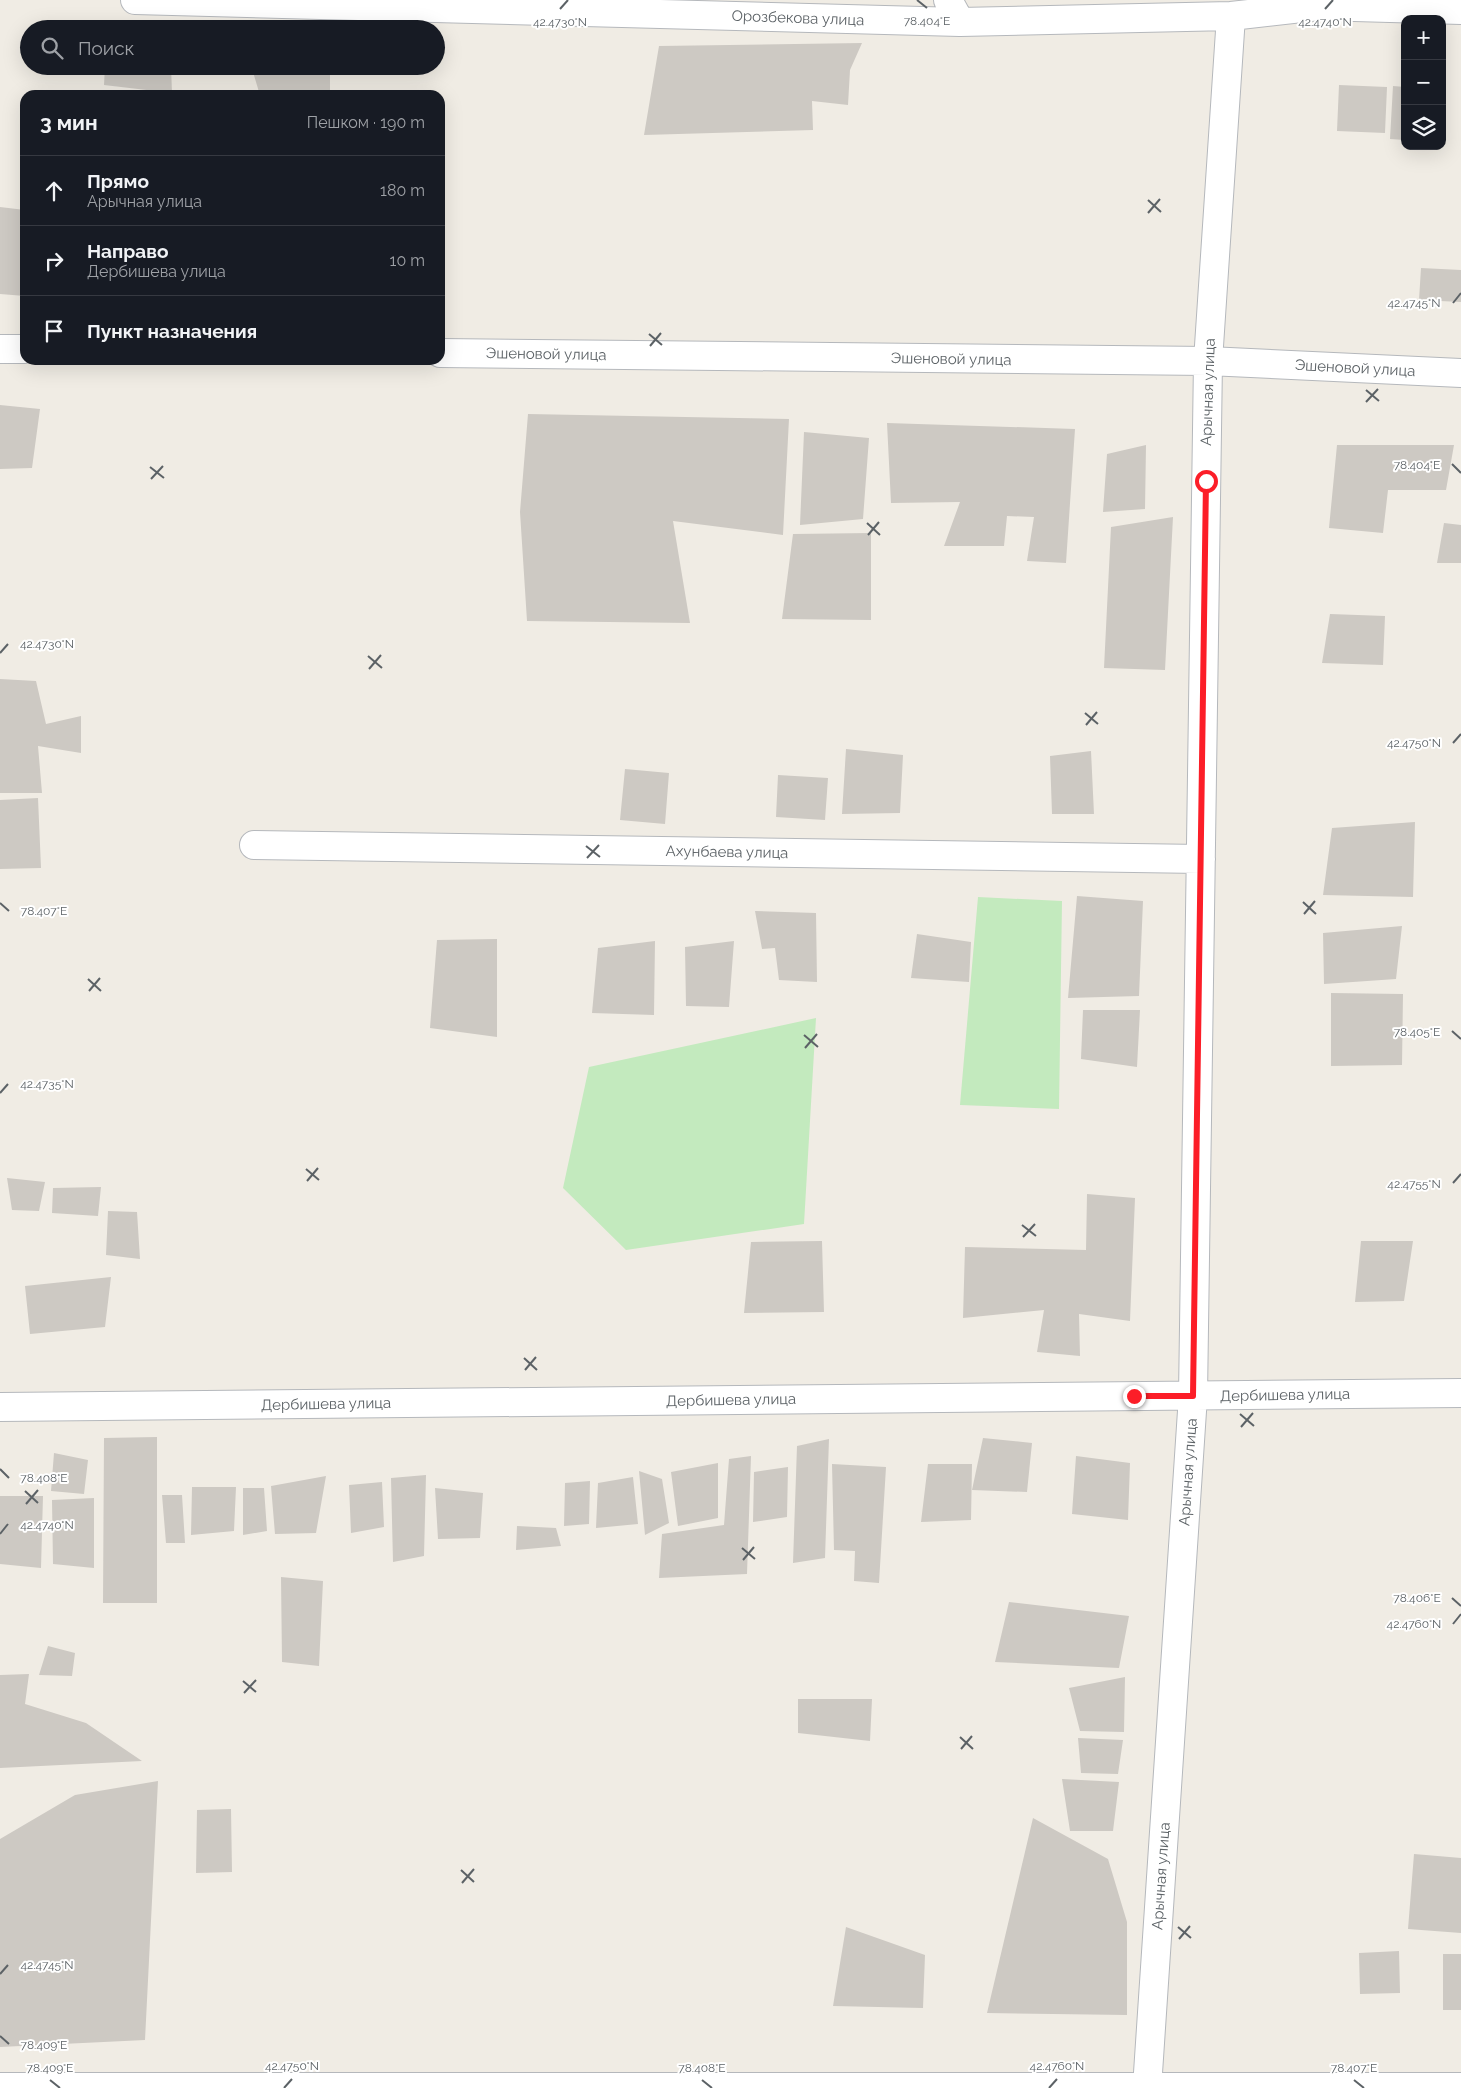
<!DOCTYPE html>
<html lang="ru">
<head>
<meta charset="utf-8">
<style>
	body { margin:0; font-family:Raleway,sans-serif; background:#242831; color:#f1f3f6 }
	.controls { position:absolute; right:15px; top:15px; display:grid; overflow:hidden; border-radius:10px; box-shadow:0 5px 20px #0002 }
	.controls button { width:45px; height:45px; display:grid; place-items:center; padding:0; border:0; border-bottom:1px solid #363941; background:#171b24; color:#f1f3f6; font:25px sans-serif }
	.stop { position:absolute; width:15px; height:15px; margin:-11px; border:4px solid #fc1e28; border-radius:50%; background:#fff }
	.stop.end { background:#fc1e28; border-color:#fff; box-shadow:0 1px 5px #0008 }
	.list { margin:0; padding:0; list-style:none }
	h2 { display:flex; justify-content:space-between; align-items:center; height:65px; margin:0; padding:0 20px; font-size:21px }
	h2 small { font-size:16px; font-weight:400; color:#9ea1a6 }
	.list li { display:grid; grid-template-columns:32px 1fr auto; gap:15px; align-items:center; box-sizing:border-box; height:70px; padding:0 20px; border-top:1px solid #363941 }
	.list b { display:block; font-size:19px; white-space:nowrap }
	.list p { margin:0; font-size:16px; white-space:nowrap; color:#9ea1a6 }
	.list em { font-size:16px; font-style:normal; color:#9ea1a6 }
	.icon { flex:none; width:28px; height:28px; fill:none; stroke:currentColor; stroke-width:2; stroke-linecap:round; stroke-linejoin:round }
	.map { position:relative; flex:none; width:1461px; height:2088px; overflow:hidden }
	.search { position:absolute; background:#171b24; box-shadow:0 5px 20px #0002; left:20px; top:20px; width:425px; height:55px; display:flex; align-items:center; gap:12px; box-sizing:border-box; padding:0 18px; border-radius:28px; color:#9ea1a6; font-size:19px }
	.panel { position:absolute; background:#171b24; box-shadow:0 5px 20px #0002; left:20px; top:90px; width:425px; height:275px; border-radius:15px }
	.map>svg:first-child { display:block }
</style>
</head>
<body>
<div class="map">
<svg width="1461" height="2088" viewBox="0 0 1461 2088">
	<rect width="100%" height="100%" fill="#f0ece4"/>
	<path fill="#c3eabe" d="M978 897 1062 901 1059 1109 960 1105Z
		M816 1018 804 1224 626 1250 563 1188 589 1067Z"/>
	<path fill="#cdc9c3" d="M105 26 129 27V29H105Z
		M862 43 850 70 848 105 812 101 813 130 644 135 659 46Z
		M105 66H171L172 93 104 85Z
		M229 66H330V95L259 92 253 72Z
		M1339 85 1387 87 1385 133 1337 131Z
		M1393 86 1405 87V140L1390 139Z
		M0 207 25 210V296L0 294Z
		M1421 268 1461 270V302L1419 300Z
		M0 405 40 409 32 468 0 469Z
		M528 414 789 419 783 535 673 521 690 623 527 621 520 512Z
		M887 423 1075 429 1066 563 1027 561 1034 517 1007 516 1004 546H944L960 502 891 503Z
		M804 432 869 438 863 519 800 525Z
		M1146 445 1145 509 1103 512 1107 454Z
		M1337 445H1454L1446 490H1388L1383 533 1329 528Z
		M1173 517 1165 670 1104 668 1111 527Z
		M1444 523 1461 525V563H1437Z
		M871 533V620L782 619 793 534Z
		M1330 614 1385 616 1383 665 1322 663Z
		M0 679 36 681 46 724 81 716V753L38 746 42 793H0Z
		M846 749 903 755 900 813 842 814Z
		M1091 751 1094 814H1052L1050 756Z
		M625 769 669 773 665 824 620 820Z
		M778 775 828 778 825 820 776 817Z
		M38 798 41 868 0 869V800Z
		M1415 822 1413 897 1323 895 1332 828Z
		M1077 896 1143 901 1139 996 1068 998Z
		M755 911 816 913 817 982 779 980 775 948 762 949Z
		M1402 926 1396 979 1324 984 1323 933Z
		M917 934 971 942 969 982 911 978Z
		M497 939V1037L430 1028 437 940Z
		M655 941 654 1015 592 1013 598 948Z
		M734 941 729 1007 686 1006 685 947Z
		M1331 993 1403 994 1402 1065 1331 1066Z
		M1083 1010H1140L1137 1067 1081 1059Z
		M7 1178 45 1182 39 1211 12 1210Z
		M101 1187 98 1216 52 1213 53 1188Z
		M1087 1194 1135 1198 1130 1321 1079 1314 1080 1356 1037 1352 1044 1310 963 1318 965 1247 1086 1250Z
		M108 1211 137 1212 140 1259 106 1255Z
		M822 1241 824 1312 744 1313 751 1242Z
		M1361 1241H1413L1404 1301 1355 1302Z
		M111 1277 105 1327 30 1334 25 1286Z
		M157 1437V1603H103L104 1438Z
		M983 1438 1032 1443 1027 1492 972 1490Z
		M829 1439 825 1558 793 1563 797 1446Z
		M54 1453 88 1460 84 1494 51 1491Z
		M751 1456 747 1574 659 1578 662 1534 724 1525 729 1459Z
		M1076 1456 1130 1463 1128 1520 1072 1514Z
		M718 1463V1518L678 1526 671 1472Z
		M832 1464 886 1467 879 1583 854 1581 855 1551 834 1550Z
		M928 1464H972L971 1520 921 1522Z
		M788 1467 787 1517 753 1522 754 1472Z
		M639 1471 662 1479 669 1523 645 1535Z
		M426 1475 424 1556 393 1562 391 1478Z
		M326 1476 316 1533 275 1534 271 1486Z
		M633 1477 638 1524 596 1528 598 1483Z
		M590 1481 589 1524 564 1526 565 1483Z
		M382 1482 384 1527 351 1533 349 1485Z
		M192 1487H236L234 1531 191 1535Z
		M243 1488H264L267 1531 243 1535Z
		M435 1488 483 1493 480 1538 438 1539Z
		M162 1495H182L185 1543H166Z
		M0 1496H43L41 1568 0 1564Z
		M94 1498V1568L53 1564 52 1500Z
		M517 1526 556 1528 561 1546 516 1550Z
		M281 1577 323 1581 319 1666 282 1662Z
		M1009 1602 1129 1616 1119 1668 995 1662Z
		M48 1646 75 1653 72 1676 39 1675Z
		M29 1674 25 1704 86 1723 142 1761 0 1768V1675Z
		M1125 1677 1124 1732 1080 1731 1069 1688Z
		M798 1699H872L870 1741 798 1733Z
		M1078 1738 1123 1740 1118 1774 1081 1773Z
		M1062 1779 1119 1782 1113 1831H1070Z
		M158 1781 145 2040 0 2047V1839L75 1795Z
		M231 1809 232 1872 196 1873 197 1810Z
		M1033 1818 1108 1859 1127 1922V2015L987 2013Z
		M1414 1854 1461 1858V1933L1408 1929Z
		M846 1927 925 1955 923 2008 833 2006Z
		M1399 1951 1400 1993 1360 1994 1359 1953Z
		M1443 1954H1461V2010H1443Z"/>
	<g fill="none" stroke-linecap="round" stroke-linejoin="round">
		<g stroke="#b5b8bc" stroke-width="30">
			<path id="minor" d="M135 0 960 22 1231 16 1319 6 1461 10
				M948 0 960 22
				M0 349H25
				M440 353 1208 361 1461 373
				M254 845 1201 859
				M0 1407 1461 1393
				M0 2087H1461
				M1147 2088 1193 1396 1208 361 1231 16"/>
		</g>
		<use href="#minor" stroke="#fff" stroke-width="28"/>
	</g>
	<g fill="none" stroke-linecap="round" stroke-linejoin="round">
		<path stroke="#fc1e28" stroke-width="6" d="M1134 1396H1193L1206 481"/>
	</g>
	<path fill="none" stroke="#5c6266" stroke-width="2" d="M917 0 927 8M560 9 568 0M1325 9 1333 0M1148 200 1161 212M1148 213 1160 199M1453 303 1461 293M649 334 662 345M650 346 661 333M1366 390 1379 401M1366 402 1378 389M1452 464 1461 473M150 467 164 478M151 479 163 466M867 523 880 535M868 535 879 522M0 653 8 644M368 656 382 668M369 669 381 655M1085 713 1098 724M1086 725 1097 712M1453 743 1461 734M586 846 600 857M587 858 599 845M1303 902 1316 914M0 903 9 911M1304 914 1315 901M88 979 101 991M89 991 100 978M1452 1031 1461 1039M804 1035 818 1047M805 1048 817 1034M0 1093 8 1084M306 1169 319 1180M307 1181 318 1168M1453 1183 1461 1174M1022 1225 1036 1236M1023 1237 1035 1224M524 1358 537 1370M525 1370 536 1357M1240 1414 1254 1426M1241 1427 1253 1413M0 1469 9 1478M25 1491 38 1503M26 1504 38 1490M0 1534 8 1524M742 1548 755 1559M743 1560 754 1547M1452 1598 1461 1606M1453 1624 1461 1614M243 1681 256 1692M244 1693 256 1680M960 1737 973 1749M961 1749 972 1736M461 1870 474 1882M462 1883 474 1869M1178 1927 1191 1938M1179 1939 1190 1926M0 1974 8 1965M0 2036 9 2044M50 2080 60 2088M702 2080 712 2088M1354 2080 1364 2088M284 2088 292 2079M1049 2088 1057 2079"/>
	<g text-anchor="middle" stroke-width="4" stroke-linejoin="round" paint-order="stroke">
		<g font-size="15" fill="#5c6266" stroke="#fff">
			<text transform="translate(798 18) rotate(2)" y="5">Орозбекова улица</text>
			<text transform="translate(546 354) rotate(1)" y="5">Эшеновой улица</text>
			<text transform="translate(951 359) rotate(1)" y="5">Эшеновой улица</text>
			<text transform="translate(1355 368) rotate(3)" y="5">Эшеновой улица</text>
			<text transform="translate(1208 392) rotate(-88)" y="5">Арычная улица</text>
			<text transform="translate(727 852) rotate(1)" y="5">Ахунбаева улица</text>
			<text transform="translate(1285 1395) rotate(-1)" y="5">Дербишева улица</text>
			<text transform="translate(731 1400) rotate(-1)" y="5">Дербишева улица</text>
			<text transform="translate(326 1404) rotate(-1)" y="5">Дербишева улица</text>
			<text transform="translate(1188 1472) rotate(-86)" y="5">Арычная улица</text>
			<text transform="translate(1161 1876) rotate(-86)" y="5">Арычная улица</text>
		</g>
	</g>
	<g font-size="12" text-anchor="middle" fill="#5c6266" stroke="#fff" stroke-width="4" stroke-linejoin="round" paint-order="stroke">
		<text x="927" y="25">78.404°E</text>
		<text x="560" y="26">42.4730°N</text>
		<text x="1325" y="26">42.4740°N</text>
		<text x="1414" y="307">42.4745°N</text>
		<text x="1417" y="469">78.404°E</text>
		<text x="47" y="648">42.4730°N</text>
		<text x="1414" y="747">42.4750°N</text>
		<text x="44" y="915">78.407°E</text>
		<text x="1417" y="1036">78.405°E</text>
		<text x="47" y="1088">42.4735°N</text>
		<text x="1414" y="1188">42.4755°N</text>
		<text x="44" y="1482">78.408°E</text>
		<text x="47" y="1529">42.4740°N</text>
		<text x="1417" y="1602">78.406°E</text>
		<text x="1414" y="1628">42.4760°N</text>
		<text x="47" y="1969">42.4745°N</text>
		<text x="44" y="2049">78.409°E</text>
		<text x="292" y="2070">42.4750°N</text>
		<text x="1057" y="2070">42.4760°N</text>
		<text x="50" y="2072">78.409°E</text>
		<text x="702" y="2072">78.408°E</text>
		<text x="1354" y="2072">78.407°E</text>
	</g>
</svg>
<div class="controls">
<button>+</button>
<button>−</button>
<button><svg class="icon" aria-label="layers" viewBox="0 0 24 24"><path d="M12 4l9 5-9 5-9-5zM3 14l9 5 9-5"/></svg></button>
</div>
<div class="stop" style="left:1206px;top:481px"></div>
<div class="stop end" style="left:1134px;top:1396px"></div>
<div class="search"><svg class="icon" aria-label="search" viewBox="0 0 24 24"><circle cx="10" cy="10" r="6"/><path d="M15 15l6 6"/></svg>Поиск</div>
<section class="panel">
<h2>3 мин<small>Пешком · 190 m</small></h2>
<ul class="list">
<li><svg class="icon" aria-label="ahead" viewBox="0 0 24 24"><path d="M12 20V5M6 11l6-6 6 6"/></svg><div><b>Прямо</b><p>Арычная улица</p></div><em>180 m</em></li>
<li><svg class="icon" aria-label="right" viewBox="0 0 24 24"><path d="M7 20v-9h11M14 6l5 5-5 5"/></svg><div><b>Направо</b><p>Дербишева улица</p></div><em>10 m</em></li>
<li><svg class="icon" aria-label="arrive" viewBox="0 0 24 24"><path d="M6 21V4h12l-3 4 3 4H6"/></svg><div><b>Пункт назначения</b></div></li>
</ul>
</section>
</div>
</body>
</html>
